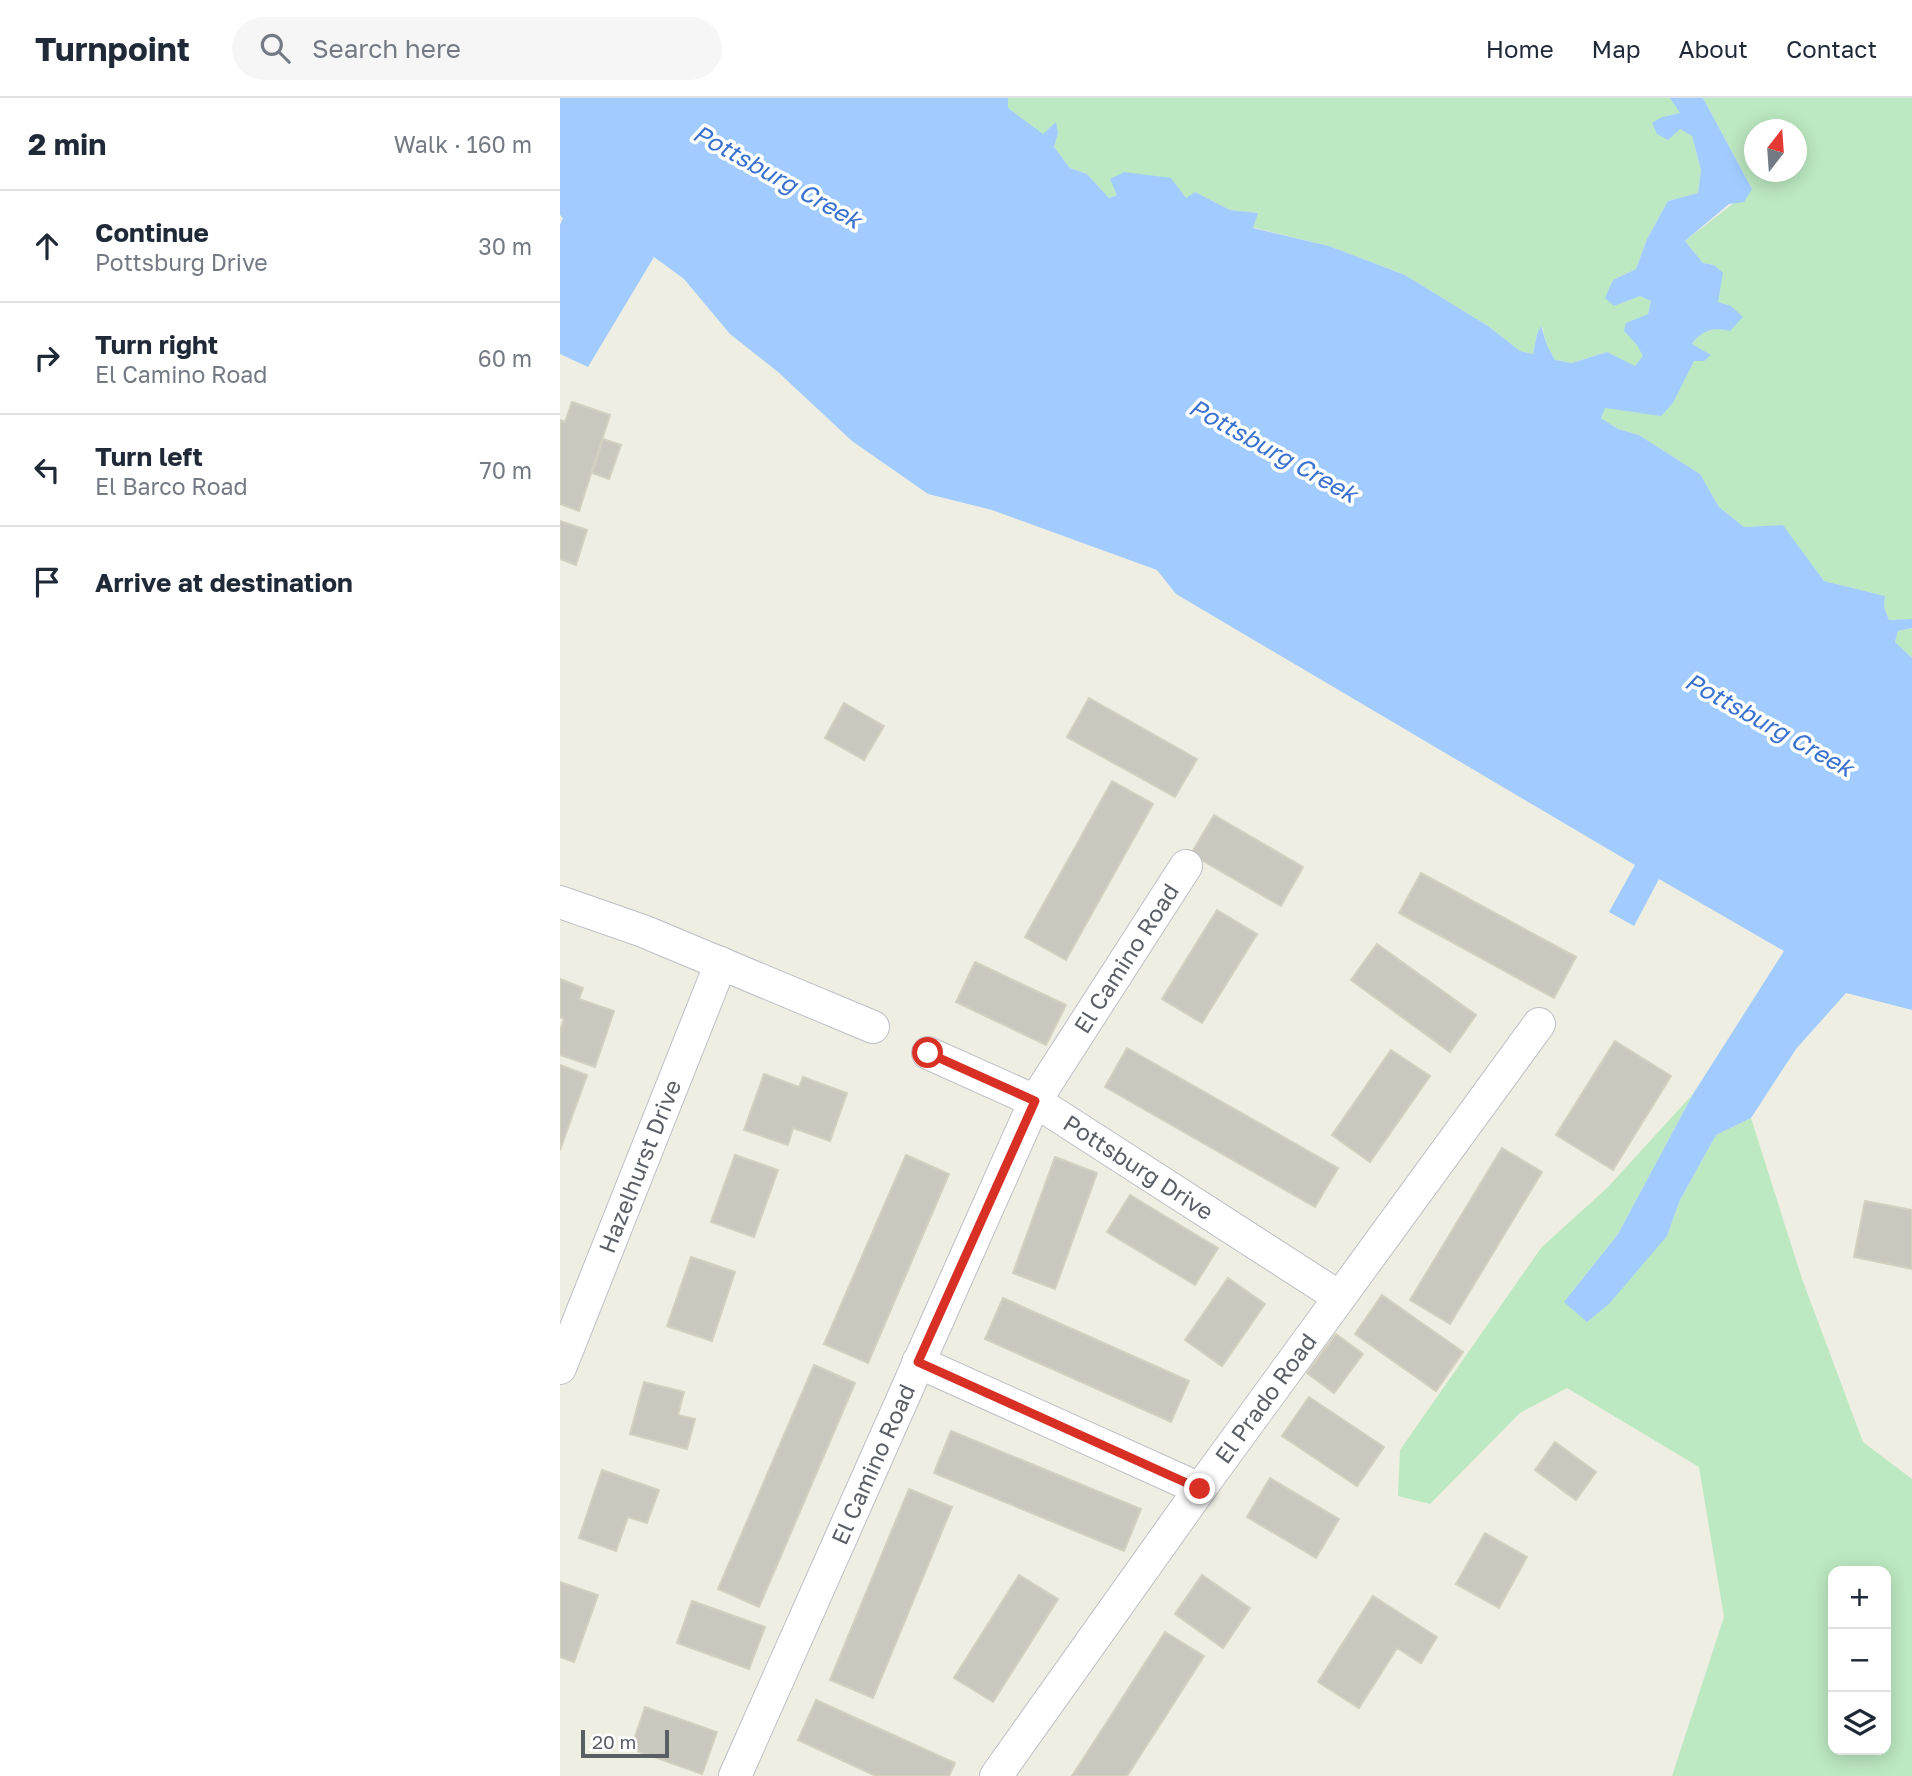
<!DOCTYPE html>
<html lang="en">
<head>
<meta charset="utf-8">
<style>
	body { margin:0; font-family:"Golos Text",sans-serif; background:#f6f6f7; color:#1f2937 }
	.controls { position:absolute; right:21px; bottom:21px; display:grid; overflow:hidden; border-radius:14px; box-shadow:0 4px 18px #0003 }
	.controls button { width:63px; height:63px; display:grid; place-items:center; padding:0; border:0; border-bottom:2px solid #e0e1e3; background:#fff; color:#1f2937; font:35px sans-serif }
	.compass { position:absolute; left:1184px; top:21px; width:63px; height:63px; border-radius:50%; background:#fff; box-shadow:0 4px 18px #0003; rotate:17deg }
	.scale { position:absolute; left:21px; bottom:18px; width:88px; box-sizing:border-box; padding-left:7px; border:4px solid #5a5e65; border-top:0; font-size:19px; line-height:24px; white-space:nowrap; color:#5a5e65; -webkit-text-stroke:5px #fff; paint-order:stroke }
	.stop { position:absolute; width:21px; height:21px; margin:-16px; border:5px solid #d93025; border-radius:50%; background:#fff }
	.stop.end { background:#d93025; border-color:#fff; box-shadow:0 2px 7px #0008 }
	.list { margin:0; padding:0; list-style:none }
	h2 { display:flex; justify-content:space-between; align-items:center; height:91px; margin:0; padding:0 28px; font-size:30px }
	h2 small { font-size:23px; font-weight:400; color:#747a83 }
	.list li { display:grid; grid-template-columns:46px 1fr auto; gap:21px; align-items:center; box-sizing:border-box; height:112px; padding:0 28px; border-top:2px solid #e0e1e3 }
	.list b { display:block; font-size:26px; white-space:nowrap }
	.list p { margin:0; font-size:23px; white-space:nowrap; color:#747a83 }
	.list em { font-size:23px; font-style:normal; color:#747a83 }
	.icon { flex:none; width:38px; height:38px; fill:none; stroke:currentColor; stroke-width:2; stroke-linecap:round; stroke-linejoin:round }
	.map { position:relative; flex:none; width:1352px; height:1678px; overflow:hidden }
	header { display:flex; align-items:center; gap:42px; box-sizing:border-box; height:98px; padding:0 35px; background:#fff; border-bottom:2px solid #e0e1e3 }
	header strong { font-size:33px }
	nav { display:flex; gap:38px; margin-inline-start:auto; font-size:24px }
	.search { width:490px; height:63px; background:#f6f6f7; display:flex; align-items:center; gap:18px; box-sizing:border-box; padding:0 24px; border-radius:38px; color:#747a83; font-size:26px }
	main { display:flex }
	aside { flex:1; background:#fff }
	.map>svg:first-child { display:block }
</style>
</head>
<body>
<header>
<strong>Turnpoint</strong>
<div class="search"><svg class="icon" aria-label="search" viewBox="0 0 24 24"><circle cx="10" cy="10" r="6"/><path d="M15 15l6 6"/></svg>Search here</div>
<nav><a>Home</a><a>Map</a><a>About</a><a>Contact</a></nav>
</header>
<main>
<aside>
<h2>2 min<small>Walk · 160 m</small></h2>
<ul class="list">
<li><svg class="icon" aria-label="ahead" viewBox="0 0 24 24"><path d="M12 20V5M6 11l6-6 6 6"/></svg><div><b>Continue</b><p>Pottsburg Drive</p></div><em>30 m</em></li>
<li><svg class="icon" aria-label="right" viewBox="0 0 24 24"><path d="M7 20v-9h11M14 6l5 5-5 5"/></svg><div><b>Turn right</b><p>El Camino Road</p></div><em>60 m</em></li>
<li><svg class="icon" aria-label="left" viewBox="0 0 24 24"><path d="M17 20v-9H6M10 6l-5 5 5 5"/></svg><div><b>Turn left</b><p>El Barco Road</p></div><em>70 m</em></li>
<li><svg class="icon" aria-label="arrive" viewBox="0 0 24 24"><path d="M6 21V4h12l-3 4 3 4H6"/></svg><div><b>Arrive at destination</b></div></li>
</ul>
</aside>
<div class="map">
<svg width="1352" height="1678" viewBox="0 0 1352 1678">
	<rect width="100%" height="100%" fill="#efeee2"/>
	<path fill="#bce9c1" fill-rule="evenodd" d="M448 0H1110L1121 15 1102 19 1092 26 1120 31 1132 38 1141 72 1138 95 1108 103 1087 141 1076 171 1053 182 1054 208 1080 198 1091 203 1088 216 1067 225 1084 258 1075 269 1047 254 1012 265 995 262 987 247 982 229 977 236 973 256 960 253 928 228 845 177 769 148 692 129 698 115 670 112 635 94 626 101 557 97 549 100 527 76 510 70 494 49 498 35 495 25 483 37 448 10Z
		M1143 0H1352V521L1329 522 1324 509 1325 498 1264 483 1223 428 1184 429 1159 409 1140 376 1079 337 1058 331 1041 320 1044 310 1113 305 1134 262 1150 257 1132 246 1141 235 1159 230 1154 167 1143 165 1125 143 1192 91ZM1195 32H1237V74H1195Z
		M1352 530V560L1335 544 1338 533Z
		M1133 996 1058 1136 1004 1204 1107 1138 1120 1102 1156 1037 1191 1020 1242 1181 1303 1344 1352 1381V1678H1112L1164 1519 1139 1369 1007 1290 960 1315 870 1406 838 1398 840 1352 981 1150 1048 1089ZM1273 1473H1326V1652H1273Z"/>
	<path fill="#a2ccff" d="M0 0H448V10L483 36 496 24 498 35 494 49 510 70 527 76 549 100 557 97 550 81 564 74 611 80 626 100 635 94 670 112 698 115 693 130 769 148 845 177 928 228 960 253 973 256 977 236 981 228 987 247 995 262 1012 265 1047 254 1075 268 1083 258 1077 247 1064 233 1066 225 1088 216 1091 203 1080 198 1054 208 1045 200 1053 182 1076 171 1087 141 1108 103 1138 95 1141 72 1132 38 1120 31 1108 42 1097 36 1092 25 1102 19 1120 15 1110 0H1143L1192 91 1184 104 1169 106 1125 143 1143 165 1154 167 1163 175 1158 204 1171 208 1183 219 1170 233C1154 229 1142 232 1132 246L1151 257 1144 263H1134L1113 305 1101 318 1045 310 1041 320 1058 331 1079 337 1140 376 1159 409 1184 429 1223 427 1264 483 1325 498 1324 509 1329 522 1352 521V530L1338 533 1335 544 1352 560V912L1286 895 1236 951 1191 1020 1156 1037 1120 1102 1107 1138 1049 1206 1027 1224 1004 1204 1058 1136 1133 996 1224 853 1099 781 1074 828 1049 814 1075 767 616 496 597 472 432 412 368 396 292 343 218 274 170 236 124 181 94 159 28 269 0 256V127L3 120 0 117Z"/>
	<path fill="#cac7bf" stroke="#d4d0c0" stroke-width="2" d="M12 304 50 317 19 413 0 406V322L5 324Z
		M43 341 61 347 49 381 32 375Z
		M0 423 27 432 16 467 0 461Z
		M529 600 637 661 615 699 507 639Z
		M284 605 324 628 304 662 265 640Z
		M552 683 593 706 506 862 465 839Z
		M654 717 743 769 721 808 631 756Z
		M861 775 1016 859 994 900 839 815Z
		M657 812 697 836 642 925 602 901Z
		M817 846 916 917 890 954 791 882Z
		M415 864 506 907 486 947 396 904Z
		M0 881 23 890 19 901 54 913 35 969 0 957V933L4 921 0 919Z
		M1055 943 1111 978 1053 1072 996 1037Z
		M567 950 778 1070 755 1109 545 989Z
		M831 952 870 978 810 1064 772 1037Z
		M0 967 27 977 0 1052Z
		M204 976 239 989 243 979 287 995 270 1043 233 1030 228 1047 184 1032Z
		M942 1050 982 1074 890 1226 850 1202Z
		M175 1057 218 1072 194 1139 151 1124Z
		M346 1057 389 1076 308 1265 264 1246Z
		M495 1059 537 1075 495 1191 453 1175Z
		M570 1097 658 1150 635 1187 547 1134Z
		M1305 1103 1352 1112V1171L1294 1159Z
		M131 1159 175 1174 152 1243 107 1228Z
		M668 1180 705 1206 662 1268 625 1242Z
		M822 1197 903 1254 876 1293 795 1236Z
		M443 1200 629 1283 611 1324 425 1241Z
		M776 1236 803 1256 774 1295 747 1275Z
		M254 1267 295 1285 199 1509 158 1491Z
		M84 1284 124 1294 118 1317 135 1321 127 1351 70 1336Z
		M749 1299 824 1349 797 1388 722 1338Z
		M391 1333 581 1411 564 1453 374 1375Z
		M995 1344 1036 1374 1016 1402 975 1372Z
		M42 1372 99 1392 87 1425 68 1419 56 1453 19 1440Z
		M710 1380 779 1421 756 1460 687 1419Z
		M349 1391 392 1409 313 1600 270 1582Z
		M925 1435 967 1459 939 1510 896 1486Z
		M459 1477 498 1501 433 1604 394 1580Z
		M642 1477 690 1510 663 1550 615 1516Z
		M0 1484 38 1497 14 1564 0 1559Z
		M813 1498 877 1539 861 1565 837 1550 799 1610 758 1584Z
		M132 1503 205 1529 189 1571 117 1545Z
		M605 1534 644 1558 567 1678H512Z
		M256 1602 395 1665 389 1678H316L238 1642Z
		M85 1609 157 1634 142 1676 71 1651Z"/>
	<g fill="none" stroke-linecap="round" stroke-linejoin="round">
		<g stroke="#bcbfc5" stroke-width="34">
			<g id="minor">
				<path d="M0 804 83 833 313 929"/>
				<path id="s1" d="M368 955 475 1003 779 1199"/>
				<path d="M358 1264 640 1391"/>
				<path id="s2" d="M0 1270 161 865"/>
				<path id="s3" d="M175 1678 475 1003 626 768"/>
				<path id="s4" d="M436 1678 640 1391 979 926"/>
			</g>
		</g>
		<use href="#minor" stroke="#fff" stroke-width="32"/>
	</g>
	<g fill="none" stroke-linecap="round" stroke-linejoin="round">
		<path stroke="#d93025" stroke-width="9" d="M368 955 475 1003 358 1264 640 1391"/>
	</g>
	<g text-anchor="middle" stroke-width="7" stroke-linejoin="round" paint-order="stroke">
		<g font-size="23" fill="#5a5e65" stroke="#fff">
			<text dy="8" stroke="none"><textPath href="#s3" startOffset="908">El Camino Road</textPath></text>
			<text dy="8" stroke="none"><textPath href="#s2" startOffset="217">Hazelhurst Drive</textPath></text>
			<text dy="8" stroke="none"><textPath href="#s1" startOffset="240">Pottsburg Drive</textPath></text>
			<text dy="8" stroke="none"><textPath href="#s4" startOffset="464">El Prado Road</textPath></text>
			<text dy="8" stroke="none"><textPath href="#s3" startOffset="341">El Camino Road</textPath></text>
		</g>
		<g font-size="24" font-style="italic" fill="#3871cf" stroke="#fff">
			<text transform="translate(217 79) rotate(29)" y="8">Pottsburg Creek</text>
			<text transform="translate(713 353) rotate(29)" y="8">Pottsburg Creek</text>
			<text transform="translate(1209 627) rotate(29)" y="8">Pottsburg Creek</text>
		</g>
	</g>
</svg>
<div class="controls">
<button>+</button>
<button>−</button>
<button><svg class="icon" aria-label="layers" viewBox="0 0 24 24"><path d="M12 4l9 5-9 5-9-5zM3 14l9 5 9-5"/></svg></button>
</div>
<svg class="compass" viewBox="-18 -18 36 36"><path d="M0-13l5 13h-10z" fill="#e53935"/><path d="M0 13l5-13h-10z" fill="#747a83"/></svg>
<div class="scale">20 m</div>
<div class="stop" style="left:368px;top:955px"></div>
<div class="stop end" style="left:640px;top:1391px"></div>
</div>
</main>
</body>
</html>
